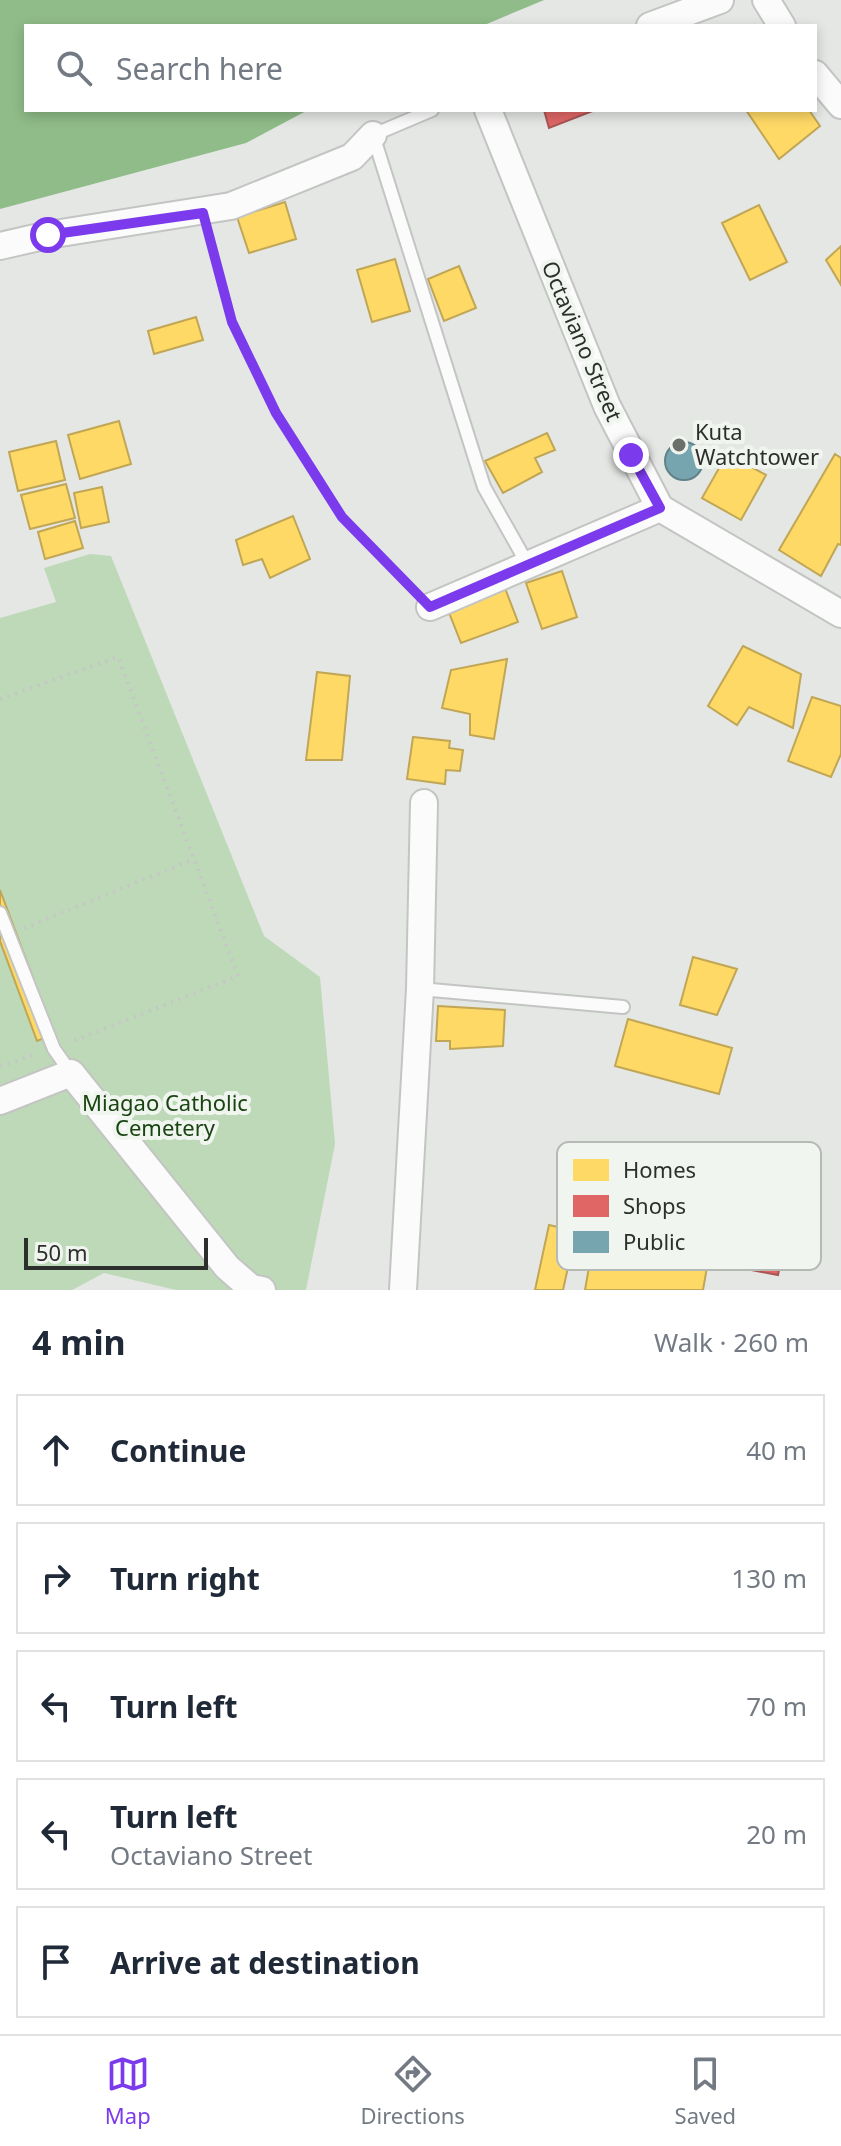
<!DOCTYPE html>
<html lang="en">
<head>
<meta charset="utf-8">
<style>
	body { margin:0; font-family:"Noto Sans",sans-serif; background:#f6f6f7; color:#1f2937 }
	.scale { position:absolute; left:24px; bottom:20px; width:184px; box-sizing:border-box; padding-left:8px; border:4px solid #2d2f2d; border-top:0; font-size:22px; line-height:28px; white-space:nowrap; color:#2d2f2d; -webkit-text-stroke:6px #f0f6ef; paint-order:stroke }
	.stop { position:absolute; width:24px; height:24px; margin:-18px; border:6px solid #7c3aed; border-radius:50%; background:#fff }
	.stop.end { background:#7c3aed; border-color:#fff; box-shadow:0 2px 8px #0008 }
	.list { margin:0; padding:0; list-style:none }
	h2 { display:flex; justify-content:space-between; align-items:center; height:104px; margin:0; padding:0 32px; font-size:34px }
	h2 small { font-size:26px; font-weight:400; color:#747a83 }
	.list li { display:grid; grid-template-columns:52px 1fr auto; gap:24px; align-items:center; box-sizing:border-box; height:112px; margin:0 16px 16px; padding:0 16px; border:2px solid #e0e1e3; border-radius:0px }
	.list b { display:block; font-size:30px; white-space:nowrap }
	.list p { margin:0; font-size:26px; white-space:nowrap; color:#747a83 }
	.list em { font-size:26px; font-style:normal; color:#747a83 }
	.icon { flex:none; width:44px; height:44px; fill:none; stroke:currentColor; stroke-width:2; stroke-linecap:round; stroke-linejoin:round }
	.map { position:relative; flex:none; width:841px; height:1290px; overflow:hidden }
	.search { position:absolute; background:#fff; box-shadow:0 4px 12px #0003; left:24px; right:24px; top:24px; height:88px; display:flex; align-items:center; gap:20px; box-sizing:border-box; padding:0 28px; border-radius:0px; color:#747a83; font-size:30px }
	.sheet { height:744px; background:#fff }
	nav { display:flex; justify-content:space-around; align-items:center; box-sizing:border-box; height:112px; border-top:2px solid #e0e1e3; background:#fff; font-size:22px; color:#747a83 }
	nav a { display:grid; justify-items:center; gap:4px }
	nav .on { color:#7c3aed }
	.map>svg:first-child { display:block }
</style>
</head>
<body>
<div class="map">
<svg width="841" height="1290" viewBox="0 0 841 1290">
	<rect width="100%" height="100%" fill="#e4e7e3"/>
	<path fill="#bdd9b8" d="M90 554 111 556 264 936 320 977 335 1144 306 1290H176L104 1273 72 1290H0V618L56 602 44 568Z"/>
	<path fill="#8fbc88" d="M0 0H544L482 26H26V110H308L246 143 0 209Z"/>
	<path fill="#ffd966" stroke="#c0a655" stroke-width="2" d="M746 110H809L820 126 779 159Z
		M285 202 296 239 249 253 237 217Z
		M759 205 787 262 750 280 722 223Z
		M841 246V285L826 260Z
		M395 259 410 311 372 322 357 270Z
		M459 266 476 308 444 321 428 279Z
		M196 317 203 340 154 354 148 331Z
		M119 421 131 464 80 479 68 435Z
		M547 433 555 450 535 458 542 472 503 493 485 461Z
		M56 441 65 480 18 491 9 452Z
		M727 454 766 475 741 520 702 498Z
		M835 454 841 458V545L838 544 821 576 779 550Z
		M66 484 75 518 30 529 21 495Z
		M102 487 109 522 81 528 74 493Z
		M293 516 310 559 270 578 262 559 243 565 236 540Z
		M75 521 83 548 45 559 38 532Z
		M562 571 577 617 542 629 526 583Z
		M503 583 518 622 461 643 446 605Z
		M743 646 801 674 793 728 749 707 737 725 708 706Z
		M507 659 494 739 470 735V714L442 708 451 670Z
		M317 672 350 676 342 760H306Z
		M812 697 841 706V754L831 777 788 761Z
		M413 737 450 741 449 748 463 750 460 771 446 770 445 784 407 779Z
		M0 890 54 1034 37 1041 0 941Z
		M693 957 737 969 717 1015 680 1005Z
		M438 1006 505 1010 503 1046 450 1049V1041H436Z
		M628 1019 732 1048 719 1094 615 1066Z
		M549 1225 576 1231 563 1290H535Z
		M594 1238 709 1256 703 1290H585Z"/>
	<path fill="#e06666" stroke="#aa5655" stroke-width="2" d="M544 110H595L549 128Z
		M733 1225 786 1235 778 1275 725 1265Z"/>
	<path fill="#76a5af" stroke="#608288" stroke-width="2" d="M665 461a19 19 0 1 1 38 0a19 19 0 1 1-38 0Z"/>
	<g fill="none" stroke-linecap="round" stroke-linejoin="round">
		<g stroke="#c3c5c3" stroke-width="16">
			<path id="service" d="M432 110 373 135 484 487 528 565
				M0 913 54 1049 71 1073
				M420 989 623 1007"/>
		</g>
		<g stroke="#c3c5c3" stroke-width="30">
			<path id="minor" d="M766 0 782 26
				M650 26 720 0
				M815 74 841 105
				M488 110 607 406 660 508 841 614
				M0 246 48 235 231 206 352 157 373 135
				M430 607 660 508
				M0 1101 71 1073 227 1267 251 1288 262 1290
				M403 1290 420 989 424 803"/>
		</g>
		<path stroke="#c5c6c5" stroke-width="4" stroke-dasharray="2 6" stroke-linecap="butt" d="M209 234 232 322 276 413 342 517 412 589
			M0 699 118 657 238 976 71 1042
			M24 928 192 860
			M0 1066 37 1054"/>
		<use href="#service" stroke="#fbfbfb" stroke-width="12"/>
		<use href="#minor" stroke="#fbfbfb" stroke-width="26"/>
	</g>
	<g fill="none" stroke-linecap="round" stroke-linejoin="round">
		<path stroke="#7c3aed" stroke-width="10" d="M48 235 203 213 232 322 276 413 342 517 430 607 660 508 631 455"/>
	</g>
	<circle fill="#6d6f6d" stroke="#f0f6ef" stroke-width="3" cx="679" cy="445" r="8"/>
	<g text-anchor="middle" stroke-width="8" stroke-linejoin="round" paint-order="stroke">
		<g font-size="22" fill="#2d2f2d" stroke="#f0f6ef">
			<text transform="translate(582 341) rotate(67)" y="8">Octaviano Street</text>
		</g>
		<g font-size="22" fill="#2d2f2d" stroke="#f0f6ef" text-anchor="start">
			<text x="695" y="440">Kuta<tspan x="695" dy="25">Watchtower</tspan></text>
		</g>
		<g font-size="22" fill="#194412" stroke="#f0f6ef">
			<text x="165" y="1111">Miagao Catholic<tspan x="165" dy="25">Cemetery</tspan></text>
		</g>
	</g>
	<rect x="557" y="1142" width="264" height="128" rx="12" fill="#f0f6ef" stroke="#b6bab5" stroke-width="2"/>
	<rect x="573" y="1159" width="36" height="22" fill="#ffd966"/>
	<rect x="573" y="1195" width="36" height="22" fill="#e06666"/>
	<rect x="573" y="1231" width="36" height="22" fill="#76a5af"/>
	<g font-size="22" fill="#2d2f2d">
		<text x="623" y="1178">Homes</text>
		<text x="623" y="1214">Shops</text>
		<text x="623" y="1250">Public</text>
	</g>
</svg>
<div class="scale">50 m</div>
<div class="stop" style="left:48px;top:235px"></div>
<div class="stop end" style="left:631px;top:455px"></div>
<div class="search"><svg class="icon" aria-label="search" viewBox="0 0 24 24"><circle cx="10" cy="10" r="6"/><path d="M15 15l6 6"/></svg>Search here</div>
</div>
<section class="sheet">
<h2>4 min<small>Walk · 260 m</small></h2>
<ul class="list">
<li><svg class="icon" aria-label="ahead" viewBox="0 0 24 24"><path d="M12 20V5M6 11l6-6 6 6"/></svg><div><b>Continue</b></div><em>40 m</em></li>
<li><svg class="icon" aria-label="right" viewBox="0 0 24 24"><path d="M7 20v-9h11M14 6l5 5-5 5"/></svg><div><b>Turn right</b></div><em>130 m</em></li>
<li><svg class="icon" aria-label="left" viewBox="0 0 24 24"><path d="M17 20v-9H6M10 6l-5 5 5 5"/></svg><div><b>Turn left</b></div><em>70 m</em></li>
<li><svg class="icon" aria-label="left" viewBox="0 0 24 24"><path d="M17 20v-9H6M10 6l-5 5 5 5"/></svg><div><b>Turn left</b><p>Octaviano Street</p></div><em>20 m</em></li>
<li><svg class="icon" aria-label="arrive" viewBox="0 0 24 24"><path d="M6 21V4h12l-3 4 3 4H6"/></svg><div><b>Arrive at destination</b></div></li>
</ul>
</section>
<nav>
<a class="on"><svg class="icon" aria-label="map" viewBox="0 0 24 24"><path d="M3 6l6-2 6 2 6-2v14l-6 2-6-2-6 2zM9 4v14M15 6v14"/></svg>Map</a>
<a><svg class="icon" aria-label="directions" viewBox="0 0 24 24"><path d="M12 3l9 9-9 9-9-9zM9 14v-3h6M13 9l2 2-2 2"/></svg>Directions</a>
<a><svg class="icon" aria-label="saved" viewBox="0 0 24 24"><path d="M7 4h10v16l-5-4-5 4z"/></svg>Saved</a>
</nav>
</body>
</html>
